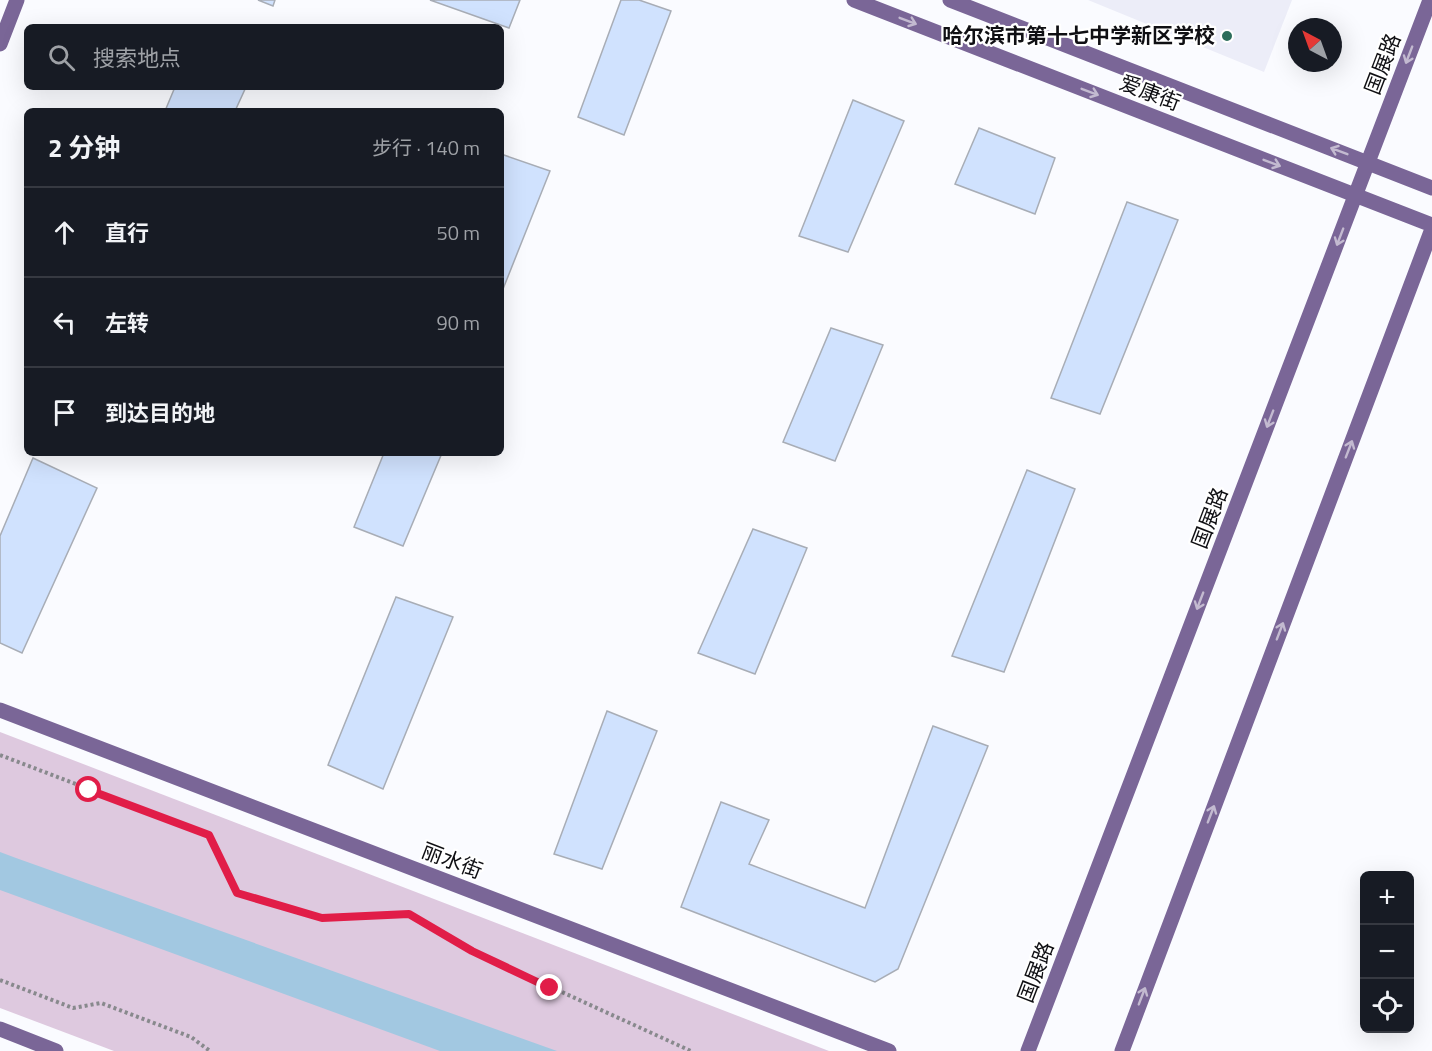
<!DOCTYPE html>
<html lang="zh">
<head>
<meta charset="utf-8">
<style>
	body { margin:0; font-family:"Titillium Web","Noto Sans SC",sans-serif; background:#20242c; color:#f1f3f6 }
	.controls { position:absolute; right:18px; bottom:18px; display:grid; overflow:hidden; border-radius:9px; box-shadow:0 6px 24px #0002 }
	.controls button { width:54px; height:54px; display:grid; place-items:center; padding:0; border:0; border-bottom:2px solid #363941; background:#171b24; color:#f1f3f6; font:30px sans-serif }
	.compass { position:absolute; left:1288px; top:18px; width:54px; height:54px; border-radius:50%; background:#171b24; box-shadow:0 6px 24px #0002; rotate:319deg }
	.stop { position:absolute; width:18px; height:18px; margin:-14px; border:4px solid #e11d48; border-radius:50%; background:#fff }
	.stop.end { background:#e11d48; border-color:#fff; box-shadow:0 2px 6px #0008 }
	.list { margin:0; padding:0; list-style:none }
	h2 { display:flex; justify-content:space-between; align-items:center; height:78px; margin:0; padding:0 24px; font-size:26px }
	h2 small { font-size:20px; font-weight:400; color:#9ea1a6 }
	.list li { display:grid; grid-template-columns:39px 1fr auto; gap:18px; align-items:center; box-sizing:border-box; height:90px; padding:0 24px; border-top:2px solid #363941 }
	.list b { display:block; font-size:22px; white-space:nowrap }
	.list em { font-size:20px; font-style:normal; color:#9ea1a6 }
	.icon { flex:none; width:33px; height:33px; fill:none; stroke:currentColor; stroke-width:2; stroke-linecap:round; stroke-linejoin:round }
	.map { position:relative; flex:none; width:1432px; height:1051px; overflow:hidden }
	.search { position:absolute; background:#171b24; box-shadow:0 6px 24px #0002; left:24px; top:24px; width:480px; height:66px; display:flex; align-items:center; gap:15px; box-sizing:border-box; padding:0 21px; border-radius:9px; color:#9ea1a6; font-size:22px }
	.panel { position:absolute; background:#171b24; box-shadow:0 6px 24px #0002; left:24px; top:108px; width:480px; height:348px; border-radius:9px }
	.map>svg:first-child { display:block }
</style>
</head>
<body>
<div class="map">
<svg width="1432" height="1051" viewBox="0 0 1432 1051">
	<rect width="100%" height="100%" fill="#fafbff"/>
	<path fill="#ecedf8" d="M1088 0H1292L1264 72Z"/>
	<path fill="#dec9df" d="M0 732 829 1051H114L0 1008Z"/>
	<path fill="#a2c8e1" d="M0 852 16 858 557 1051H440L0 890Z"/>
	<path fill="#d0e2fe" stroke="#a8adb6" stroke-width="1.5" d="M258 0H275L273 6Z
		M430 0H520L509 28Z
		M621 0H639L671 11 624 135 578 117Z
		M175 87H246L235 111H165Z
		M853 100 904 121 848 252 799 236Z
		M979 128 1055 158 1035 214 955 184Z
		M501 154 550 171 501 294Z
		M1127 202 1178 220 1100 414 1051 398Z
		M831 328 883 345 835 461 783 442Z
		M384 453H442L403 546 354 527Z
		M33 458 97 488 22 653 0 643V536Z
		M1027 470 1075 489 1004 672 952 656Z
		M753 529 807 548 755 674 698 653Z
		M396 597 453 617 383 789 328 765Z
		M607 711 657 731 602 869 554 854Z
		M933 726 988 746 898 969 875 982 681 907 721 802 769 820 749 864 865 908Z"/>
	<g fill="none" stroke-linecap="round" stroke-linejoin="round">
		<path stroke="#88898d" stroke-width="4" stroke-dasharray="3 3" stroke-linecap="butt" d="M0 755 209 835 237 893 322 918 409 914 472 951 691 1051
			M0 980 73 1008 101 1003 191 1037 210 1051"/>
		<path stroke="#7a6697" stroke-width="15" d="M854 0 1432 225
			M950 0 1432 188
			M0 44 17 0
			M0 710 889 1051
			M0 1029 56 1051
			M1028 1051 1430 0
			M1122 1051 1432 229"/>
	</g>
	<defs><path id="oneway-shaft" d="M-6 0H5M1.5-3L5.5 0L1.5 3" fill="none" stroke-width="1.6" stroke-linecap="round" stroke-linejoin="round" transform="scale(1.5)"/></defs>
	<g stroke="#c3bad0">
		<use href="#oneway-shaft" transform="translate(908 21) rotate(21)"/>
		<use href="#oneway-shaft" transform="translate(1409 55) rotate(111)"/>
		<use href="#oneway-shaft" transform="translate(1090 92) rotate(21)"/>
		<use href="#oneway-shaft" transform="translate(1339 151) rotate(-159)"/>
		<use href="#oneway-shaft" transform="translate(1272 163) rotate(21)"/>
		<use href="#oneway-shaft" transform="translate(1340 237) rotate(111)"/>
		<use href="#oneway-shaft" transform="translate(1270 419) rotate(111)"/>
		<use href="#oneway-shaft" transform="translate(1349 449) rotate(-69)"/>
		<use href="#oneway-shaft" transform="translate(1200 601) rotate(111)"/>
		<use href="#oneway-shaft" transform="translate(1280 631) rotate(-69)"/>
		<use href="#oneway-shaft" transform="translate(1211 814) rotate(-69)"/>
		<use href="#oneway-shaft" transform="translate(1142 996) rotate(-69)"/>
	</g>
	<g fill="none" stroke-linecap="round" stroke-linejoin="round">
		<path stroke="#e11d48" stroke-width="8" d="M89 790 209 835 237 893 322 918 409 914 472 951 550 988"/>
	</g>
	<circle fill="#2c6d5b" stroke="#fff" stroke-width="2" cx="1227" cy="36" r="6"/>
	<g text-anchor="middle" stroke-width="4.5" stroke-linejoin="round" paint-order="stroke">
		<g font-size="21" font-weight="bold" fill="#0f0f13" stroke="#fff" text-anchor="end">
			<text x="1215" y="43">哈尔滨市第十七中学新区学校</text>
		</g>
		<g font-size="21" fill="#0f0f13" stroke="#fff">
			<text transform="translate(1383 64) rotate(-69)" y="7">国展路</text>
			<text transform="translate(1150 93) rotate(21)" y="7">爱康街</text>
			<text transform="translate(1210 518) rotate(-69)" y="7">国展路</text>
			<text transform="translate(452 861) rotate(21)" y="7">丽水街</text>
			<text transform="translate(1036 972) rotate(-69)" y="7">国展路</text>
		</g>
	</g>
</svg>
<div class="controls">
<button>+</button>
<button>−</button>
<button><svg class="icon" aria-label="locate" viewBox="0 0 24 24"><circle cx="12" cy="12" r="6"/><path d="M12 2v4M12 18v4M2 12h4M18 12h4"/></svg></button>
</div>
<svg class="compass" viewBox="-18 -18 36 36"><path d="M0-13l5 13h-10z" fill="#e53935"/><path d="M0 13l5-13h-10z" fill="#9ea1a6"/></svg>
<div class="stop" style="left:89px;top:790px"></div>
<div class="stop end" style="left:550px;top:988px"></div>
<div class="search"><svg class="icon" aria-label="search" viewBox="0 0 24 24"><circle cx="10" cy="10" r="6"/><path d="M15 15l6 6"/></svg>搜索地点</div>
<section class="panel">
<h2>2 分钟<small>步行 · 140 m</small></h2>
<ul class="list">
<li><svg class="icon" aria-label="ahead" viewBox="0 0 24 24"><path d="M12 20V5M6 11l6-6 6 6"/></svg><div><b>直行</b></div><em>50 m</em></li>
<li><svg class="icon" aria-label="left" viewBox="0 0 24 24"><path d="M17 20v-9H6M10 6l-5 5 5 5"/></svg><div><b>左转</b></div><em>90 m</em></li>
<li><svg class="icon" aria-label="arrive" viewBox="0 0 24 24"><path d="M6 21V4h12l-3 4 3 4H6"/></svg><div><b>到达目的地</b></div></li>
</ul>
</section>
</div>
</body>
</html>
